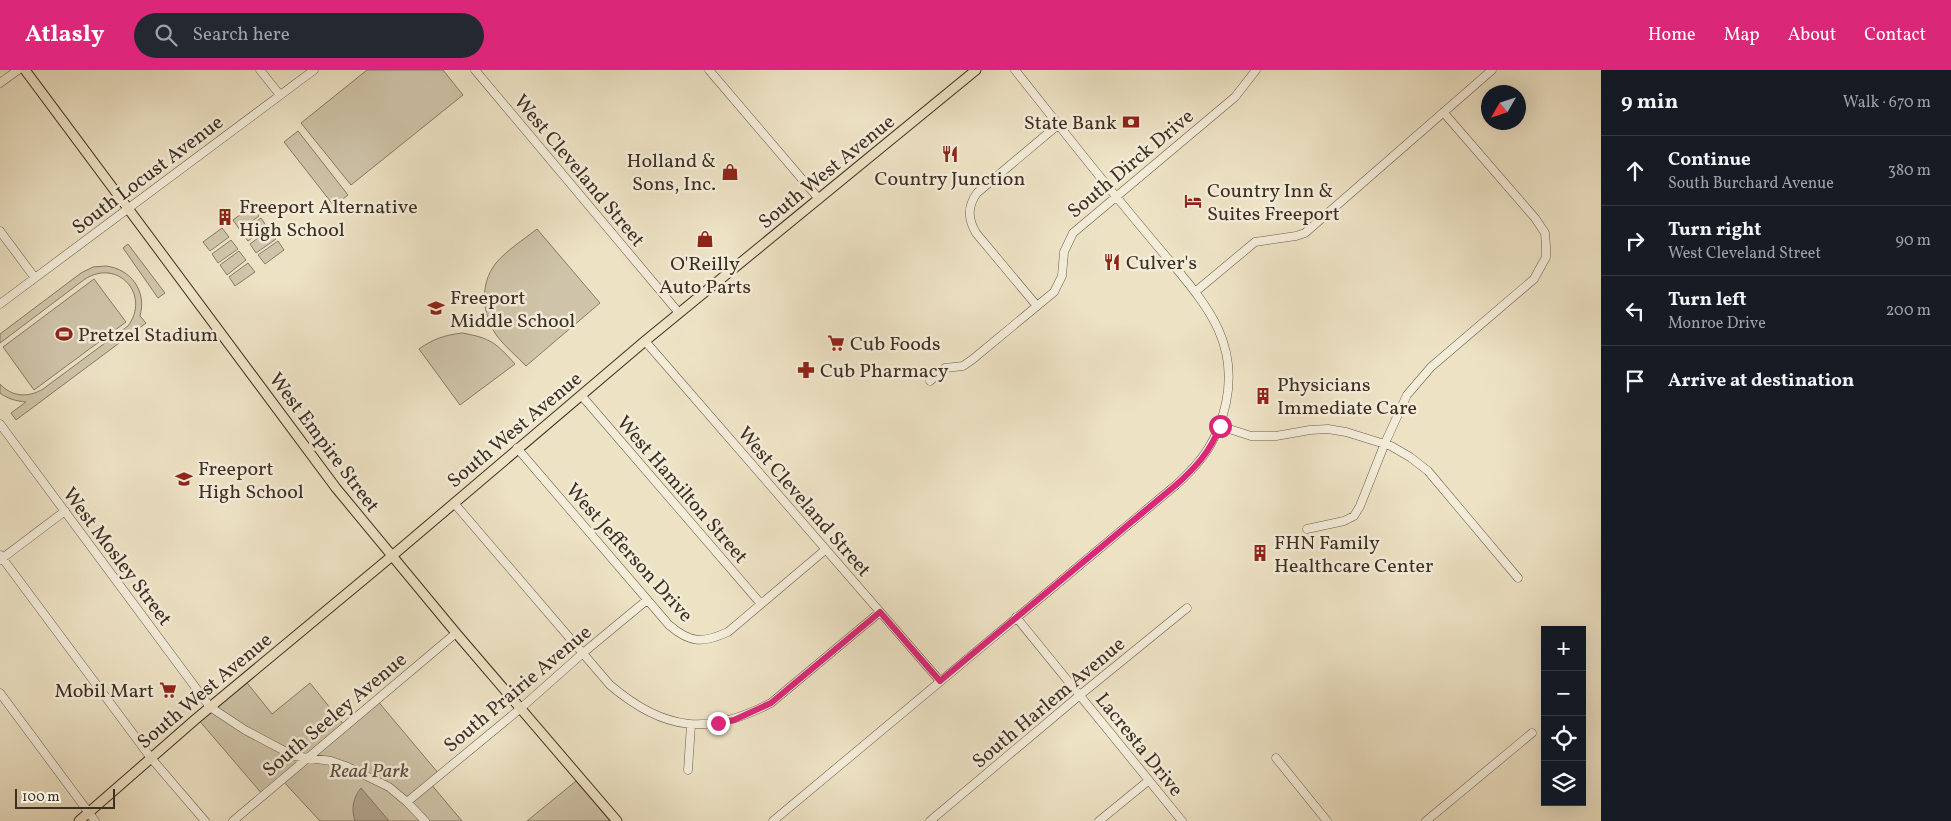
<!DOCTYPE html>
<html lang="en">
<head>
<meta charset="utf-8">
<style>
	body { margin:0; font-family:Vollkorn,serif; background:#242831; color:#f1f3f6 }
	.controls { position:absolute; right:15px; bottom:15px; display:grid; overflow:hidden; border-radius:0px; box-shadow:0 5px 20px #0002 }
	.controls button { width:45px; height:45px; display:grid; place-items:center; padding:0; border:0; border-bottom:1px solid #363941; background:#171b24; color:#f1f3f6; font:25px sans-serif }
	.compass { position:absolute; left:1481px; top:15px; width:45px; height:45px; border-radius:50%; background:#171b24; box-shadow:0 5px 20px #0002; rotate:231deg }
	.scale { position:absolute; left:15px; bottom:12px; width:100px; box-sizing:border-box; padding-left:5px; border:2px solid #3e2f23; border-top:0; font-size:14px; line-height:18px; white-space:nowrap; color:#3e2f23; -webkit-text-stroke:4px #f3ecd9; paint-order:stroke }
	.stop { position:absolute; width:15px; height:15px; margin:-11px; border:4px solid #db2777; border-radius:50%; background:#fff }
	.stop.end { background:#db2777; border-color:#fff; box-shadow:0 1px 5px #0008 }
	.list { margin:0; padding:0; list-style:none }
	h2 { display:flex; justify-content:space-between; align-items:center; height:65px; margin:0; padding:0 20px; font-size:21px }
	h2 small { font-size:16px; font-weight:400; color:#9ea1a6 }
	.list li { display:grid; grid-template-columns:32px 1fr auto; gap:15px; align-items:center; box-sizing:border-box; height:70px; padding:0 20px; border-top:1px solid #363941 }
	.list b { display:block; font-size:19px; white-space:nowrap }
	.list p { margin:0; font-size:16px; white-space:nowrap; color:#9ea1a6 }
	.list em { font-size:16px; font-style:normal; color:#9ea1a6 }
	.icon { flex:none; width:28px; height:28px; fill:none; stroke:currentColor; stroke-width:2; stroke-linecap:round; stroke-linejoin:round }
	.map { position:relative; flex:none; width:1601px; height:751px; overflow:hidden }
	header { display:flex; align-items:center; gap:30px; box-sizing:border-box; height:70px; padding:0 25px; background:#db2777; color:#fff }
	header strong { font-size:24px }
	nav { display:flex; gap:28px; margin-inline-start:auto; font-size:18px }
	.search { width:350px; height:45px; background:#242831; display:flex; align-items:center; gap:12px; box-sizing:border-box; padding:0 18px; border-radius:28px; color:#9ea1a6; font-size:19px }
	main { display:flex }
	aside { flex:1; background:#171b24 }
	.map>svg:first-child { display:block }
</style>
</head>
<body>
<header>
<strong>Atlasly</strong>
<div class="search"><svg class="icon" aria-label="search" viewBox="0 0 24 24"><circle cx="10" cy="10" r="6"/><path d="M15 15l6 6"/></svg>Search here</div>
<nav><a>Home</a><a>Map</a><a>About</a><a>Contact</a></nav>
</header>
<main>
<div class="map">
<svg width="1601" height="751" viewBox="0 0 1601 751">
	<rect width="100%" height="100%" fill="#ede2c4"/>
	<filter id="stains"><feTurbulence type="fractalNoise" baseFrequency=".004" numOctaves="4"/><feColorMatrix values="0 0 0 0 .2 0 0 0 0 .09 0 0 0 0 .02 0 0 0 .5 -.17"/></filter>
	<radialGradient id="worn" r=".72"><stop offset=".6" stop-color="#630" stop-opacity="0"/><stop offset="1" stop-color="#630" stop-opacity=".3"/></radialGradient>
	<path fill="#cfc4a9" stroke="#867a66" d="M367 0H443L463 25 351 115 301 53Z
		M298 61 348 125 334 136 284 72Z
		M252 136 259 146 240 160 233 150Z
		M261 148 267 157 248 171 241 162Z
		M222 158 229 167 210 181 203 172Z
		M537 159 600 233 526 296C517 286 505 277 497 266 482 245 479 214 496 193 507 180 523 170 537 159Z
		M269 160 276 169 256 183 250 174Z
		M231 170 238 179 218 193 212 184Z
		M278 171 284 180 265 194 258 185Z
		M128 174 165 223 158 228 123 178Z
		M239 181 246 190 227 205 220 195Z
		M248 193 255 202 235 216 229 207Z
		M106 196C131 199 147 221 140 246L146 253 16 350 11 343 26 332C16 331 8 329 0 323V314C12 327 28 328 43 319L128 256C151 225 118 188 85 209L0 273V264L81 203 93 197Z
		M94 209 126 252 34 320 3 277Z
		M462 263C491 268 496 273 515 294L460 335 419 279C433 269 445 265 462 263Z
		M244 609 272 644 310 613 344 655 376 629 439 704 430 713 462 751H320L282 710 263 725 197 648Z
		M576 711 610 751H527Z"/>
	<path fill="#b2a58d" stroke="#847663" d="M361 718 389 751H355C351 738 353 728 361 718Z"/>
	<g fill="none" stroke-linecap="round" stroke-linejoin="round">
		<g stroke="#6a5c4b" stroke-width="9">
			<path id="minor" d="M260 0 280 25
				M475 0 679 243
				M709 0 819 129
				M0 13 18 0
				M0 161 35 208
				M1195 222 1255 172 1296 166 1305 163 1492 0
				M0 234 314 0
				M1037 236 976 163C968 149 967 137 977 123L1059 54
				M645 271 940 611
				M930 311 945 298 963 296 973 289 1054 222 1062 206 1064 182 1073 163 1235 27 1256 0
				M581 325 761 534
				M0 354 210 637 245 660 294 686 331 691 348 697 389 717 407 732 425 751
				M1220 356 1251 366H1276L1310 360 1328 359 1346 362 1391 376 1410 387 1428 401 1518 508
				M517 378 669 555C691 574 703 573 728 562L825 480
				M454 433 610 615C664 661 708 666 771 633L880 542
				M1307 459 1344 451 1354 446 1360 436 1385 373 1407 325 1431 297 1534 209 1546 187V176L1545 163 1535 148 1444 43
				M0 485 151 688 205 751
				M0 490 65 441
				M1016 547 1182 751
				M0 623 95 751
				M1276 688 1327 751
				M688 700 691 655
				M407 732 521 638 583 583 647 530
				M233 751 456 563
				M773 751 1176 415C1204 390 1218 369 1226 333 1238 275 1210 239 1175 197 1158 177 1141 157 1124 136 1087 92 1051 45 1015 0
				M930 751 1080 625 1187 538
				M1099 751 1148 711
				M1426 751 1532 663"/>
		</g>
		<g stroke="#3e2f23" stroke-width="11">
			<path id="major" d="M25 0 336 418 456 563 617 751
				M79 751 197 648 392 486 645 271 976 0"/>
		</g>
		<use href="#minor" stroke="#f3ecd9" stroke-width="8"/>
		<use href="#major" stroke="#ede2c4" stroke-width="9"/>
	</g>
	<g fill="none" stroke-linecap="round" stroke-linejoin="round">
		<path stroke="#db2777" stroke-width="6" d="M718 653 734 650 771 633 880 542 940 611 1176 415C1195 398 1211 381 1220 356"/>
	</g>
	<defs>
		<g id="bank-bare" transform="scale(1.35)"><path d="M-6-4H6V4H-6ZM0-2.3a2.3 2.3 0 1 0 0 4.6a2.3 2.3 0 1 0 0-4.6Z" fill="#8f2418" stroke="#f3ecd9" stroke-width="2.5" paint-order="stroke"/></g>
		<g id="restaurant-bare" transform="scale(1.35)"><path d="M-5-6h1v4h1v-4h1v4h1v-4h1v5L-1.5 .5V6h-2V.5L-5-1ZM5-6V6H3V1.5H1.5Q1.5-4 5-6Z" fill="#8f2418" stroke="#f3ecd9" stroke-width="2.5" paint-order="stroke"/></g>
		<g id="shop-bare" transform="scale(1.35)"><path d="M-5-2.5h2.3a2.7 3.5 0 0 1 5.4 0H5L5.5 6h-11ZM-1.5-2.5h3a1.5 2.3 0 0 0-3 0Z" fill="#8f2418" stroke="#f3ecd9" stroke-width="2.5" paint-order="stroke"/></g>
		<g id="hotel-bare" transform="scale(1.35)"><path d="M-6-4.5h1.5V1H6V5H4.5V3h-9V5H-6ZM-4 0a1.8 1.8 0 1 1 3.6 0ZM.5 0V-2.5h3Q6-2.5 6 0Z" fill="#8f2418" stroke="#f3ecd9" stroke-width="2.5" paint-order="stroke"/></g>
		<g id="building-bare" transform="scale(1.35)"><path d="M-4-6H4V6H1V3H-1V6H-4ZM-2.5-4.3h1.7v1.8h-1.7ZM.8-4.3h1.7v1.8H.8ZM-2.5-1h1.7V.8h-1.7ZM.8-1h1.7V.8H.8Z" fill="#8f2418" stroke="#f3ecd9" stroke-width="2.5" paint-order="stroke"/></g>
		<g id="school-bare" transform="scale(1.35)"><path d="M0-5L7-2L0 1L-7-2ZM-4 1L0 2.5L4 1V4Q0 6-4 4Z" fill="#8f2418" stroke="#f3ecd9" stroke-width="2.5" paint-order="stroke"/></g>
		<g id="stadium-bare" transform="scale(1.35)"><path d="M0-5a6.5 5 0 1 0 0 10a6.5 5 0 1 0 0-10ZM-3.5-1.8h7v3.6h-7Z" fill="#8f2418" stroke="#f3ecd9" stroke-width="2.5" paint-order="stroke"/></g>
		<g id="supermarket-bare" transform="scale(1.35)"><path d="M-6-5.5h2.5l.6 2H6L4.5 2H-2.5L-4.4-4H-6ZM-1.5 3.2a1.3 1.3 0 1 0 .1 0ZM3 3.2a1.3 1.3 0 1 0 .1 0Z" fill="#8f2418" stroke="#f3ecd9" stroke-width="2.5" paint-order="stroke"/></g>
		<g id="pharmacy-bare" transform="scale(1.35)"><path d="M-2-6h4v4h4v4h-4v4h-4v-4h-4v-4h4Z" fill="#8f2418" stroke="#f3ecd9" stroke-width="2.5" paint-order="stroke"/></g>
	</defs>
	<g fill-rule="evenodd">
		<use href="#bank-bare" x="1131" y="52"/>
		<use href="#restaurant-bare" x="950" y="84"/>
		<use href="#shop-bare" x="730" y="102"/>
		<use href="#hotel-bare" x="1193" y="131"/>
		<use href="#building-bare" x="225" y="147"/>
		<use href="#shop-bare" x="705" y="169"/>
		<use href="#restaurant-bare" x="1112" y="192"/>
		<use href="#school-bare" x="436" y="238"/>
		<use href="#stadium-bare" x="64" y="264"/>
		<use href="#supermarket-bare" x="836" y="273"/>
		<use href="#pharmacy-bare" x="806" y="300"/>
		<use href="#building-bare" x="1263" y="326"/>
		<use href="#school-bare" x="184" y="409"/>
		<use href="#building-bare" x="1260" y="483"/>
		<use href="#supermarket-bare" x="168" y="620"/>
	</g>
	<g text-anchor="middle" stroke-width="5" stroke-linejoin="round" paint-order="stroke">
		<g font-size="20" fill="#3e2f23" stroke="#f3ecd9" text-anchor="start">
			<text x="1117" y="59" text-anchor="end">State Bank</text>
			<text x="716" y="97" text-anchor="end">Holland &amp;<tspan x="716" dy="23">Sons, Inc.</tspan></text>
			<text x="950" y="115" text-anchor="middle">Country Junction</text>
			<text x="1207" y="127">Country Inn &amp;<tspan x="1207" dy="23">Suites Freeport</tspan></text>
			<text x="239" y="143">Freeport Alternative<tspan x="239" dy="23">High School</tspan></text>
			<text x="1126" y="199">Culver's</text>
			<text x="705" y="200" text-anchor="middle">O'Reilly<tspan x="705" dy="23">Auto Parts</tspan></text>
			<text x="450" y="234">Freeport<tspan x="450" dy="23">Middle School</tspan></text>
			<text x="78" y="271">Pretzel Stadium</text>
			<text x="850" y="280">Cub Foods</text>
			<text x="820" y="307">Cub Pharmacy</text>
			<text x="1277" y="321">Physicians<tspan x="1277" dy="23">Immediate Care</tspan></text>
			<text x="198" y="405">Freeport<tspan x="198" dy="23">High School</tspan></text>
			<text x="1274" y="479">FHN Family<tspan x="1274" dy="23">Healthcare Center</tspan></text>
			<text x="154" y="627" text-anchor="end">Mobil Mart</text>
		</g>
		<g font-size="20" fill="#3e2f23" stroke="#f3ecd9">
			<text transform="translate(1130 93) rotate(-40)" y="7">South Dirck Drive</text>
			<text transform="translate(580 100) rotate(50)" y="7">West Cleveland Street</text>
			<text transform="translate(826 101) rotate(-39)" y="7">South West Avenue</text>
			<text transform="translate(147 104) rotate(-37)" y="7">South Locust Avenue</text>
			<text transform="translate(514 359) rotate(-40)" y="7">South West Avenue</text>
			<text transform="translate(325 372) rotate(53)" y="7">West Empire Street</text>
			<text transform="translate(683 419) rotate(49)" y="7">West Hamilton Street</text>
			<text transform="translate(805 431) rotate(49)" y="7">West Cleveland Street</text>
			<text transform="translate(630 482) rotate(48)" y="7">West Jefferson Drive</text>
			<text transform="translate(118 486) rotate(53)" y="7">West Mosley Street</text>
			<text transform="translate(517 618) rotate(-40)" y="7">South Prairie Avenue</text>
			<text transform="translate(204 620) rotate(-40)" y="7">South West Avenue</text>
			<text transform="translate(1048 632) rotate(-40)" y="7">South Harlem Avenue</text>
			<text transform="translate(334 644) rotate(-40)" y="7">South Seeley Avenue</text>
			<text transform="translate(1140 674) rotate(51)" y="7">Lacresta Drive</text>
		</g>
		<g font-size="20" font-style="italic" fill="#5b4d3e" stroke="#f3ecd9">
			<text x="369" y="707">Read Park</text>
		</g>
	</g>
	<rect width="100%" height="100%" filter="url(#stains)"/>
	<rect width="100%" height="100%" fill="url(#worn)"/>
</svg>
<div class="controls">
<button>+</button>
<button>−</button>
<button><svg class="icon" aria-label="locate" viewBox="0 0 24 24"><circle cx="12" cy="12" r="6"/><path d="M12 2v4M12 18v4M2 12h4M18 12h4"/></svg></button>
<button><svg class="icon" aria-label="layers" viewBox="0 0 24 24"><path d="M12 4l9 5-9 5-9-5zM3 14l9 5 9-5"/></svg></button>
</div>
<svg class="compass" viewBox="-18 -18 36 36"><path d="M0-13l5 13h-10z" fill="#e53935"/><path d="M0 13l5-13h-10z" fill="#9ea1a6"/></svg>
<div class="scale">100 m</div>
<div class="stop" style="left:1220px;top:356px"></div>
<div class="stop end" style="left:718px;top:653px"></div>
</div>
<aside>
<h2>9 min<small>Walk · 670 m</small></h2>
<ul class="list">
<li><svg class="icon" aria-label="ahead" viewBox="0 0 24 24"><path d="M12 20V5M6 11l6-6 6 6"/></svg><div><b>Continue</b><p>South Burchard Avenue</p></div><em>380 m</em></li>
<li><svg class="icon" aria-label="right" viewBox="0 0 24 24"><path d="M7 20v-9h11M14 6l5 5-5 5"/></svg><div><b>Turn right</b><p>West Cleveland Street</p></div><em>90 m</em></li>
<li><svg class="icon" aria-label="left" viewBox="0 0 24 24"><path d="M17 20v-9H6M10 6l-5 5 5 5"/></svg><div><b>Turn left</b><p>Monroe Drive</p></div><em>200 m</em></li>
<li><svg class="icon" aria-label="arrive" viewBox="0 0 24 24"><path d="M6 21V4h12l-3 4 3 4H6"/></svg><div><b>Arrive at destination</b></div></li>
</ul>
</aside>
</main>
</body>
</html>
